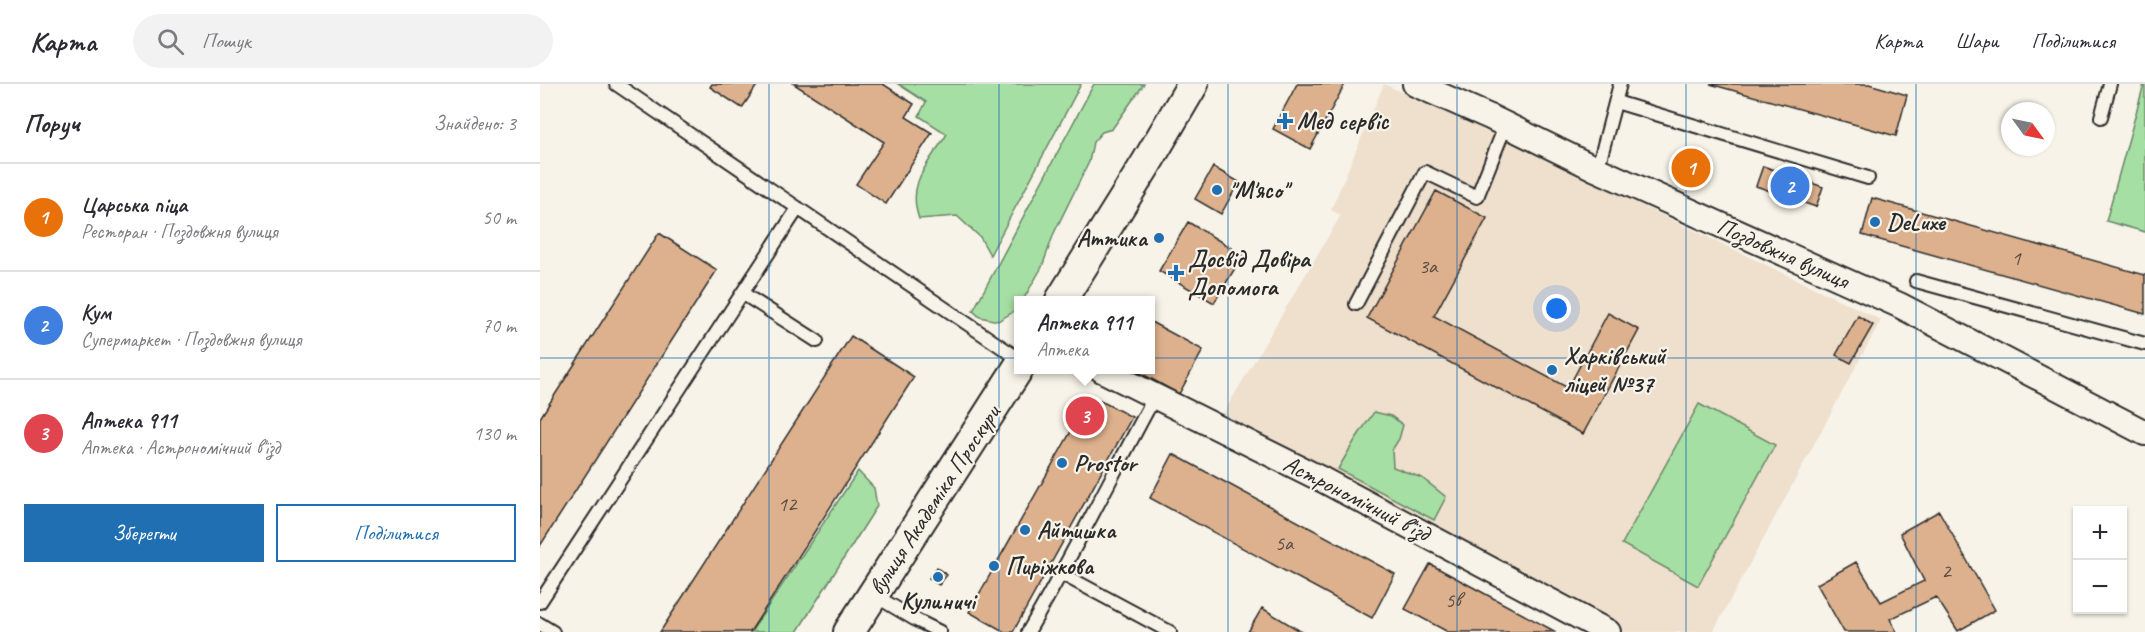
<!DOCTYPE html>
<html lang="uk">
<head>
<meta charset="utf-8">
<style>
	body { margin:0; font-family:Caveat,sans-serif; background:#f2f2f3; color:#2b2b33 }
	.controls { position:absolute; right:18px; bottom:18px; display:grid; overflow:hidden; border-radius:0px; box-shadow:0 2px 4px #0004 }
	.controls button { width:54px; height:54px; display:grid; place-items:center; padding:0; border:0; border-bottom:2px solid #e1e1e2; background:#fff; color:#2b2b33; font:30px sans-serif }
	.compass { position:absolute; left:1461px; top:18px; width:54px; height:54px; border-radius:50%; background:#fff; box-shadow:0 2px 4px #0004; rotate:123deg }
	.you { position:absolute; left:1017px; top:225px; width:21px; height:21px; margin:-15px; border:4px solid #fff; border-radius:50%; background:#1a73e8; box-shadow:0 0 0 9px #1a73e833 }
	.badge { display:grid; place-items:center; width:39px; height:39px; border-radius:50%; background:#1f6fb2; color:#fff; font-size:20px; font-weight:700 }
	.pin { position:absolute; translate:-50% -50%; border:3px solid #fff; box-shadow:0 2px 6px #0006 }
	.popup { position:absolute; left:474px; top:212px; width:141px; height:78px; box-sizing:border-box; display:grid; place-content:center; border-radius:0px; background:#fff; filter:drop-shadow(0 2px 4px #0005); font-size:20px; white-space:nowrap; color:#7c7c81 }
	.popup b { font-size:22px; color:#2b2b33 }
	.popup::after { content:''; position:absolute; left:50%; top:100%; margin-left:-12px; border:12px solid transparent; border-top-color:#fff }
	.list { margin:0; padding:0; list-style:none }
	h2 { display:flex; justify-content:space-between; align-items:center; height:78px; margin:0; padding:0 24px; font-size:26px }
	h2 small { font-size:20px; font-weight:400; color:#7c7c81 }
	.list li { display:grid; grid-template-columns:39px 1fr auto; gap:18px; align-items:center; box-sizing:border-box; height:108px; padding:0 24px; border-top:2px solid #e1e1e2 }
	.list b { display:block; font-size:22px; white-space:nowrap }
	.list p { margin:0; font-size:20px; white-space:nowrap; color:#7c7c81 }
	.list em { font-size:20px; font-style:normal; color:#7c7c81 }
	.actions { display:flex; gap:12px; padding:18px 24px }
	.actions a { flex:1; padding:14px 0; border:2px solid #1f6fb2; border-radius:0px; text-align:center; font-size:21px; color:#1f6fb2 }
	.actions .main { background:#1f6fb2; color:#fff }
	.icon { flex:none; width:33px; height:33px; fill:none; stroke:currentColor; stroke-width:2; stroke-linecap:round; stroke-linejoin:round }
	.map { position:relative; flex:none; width:1605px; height:548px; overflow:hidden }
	header { display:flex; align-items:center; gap:36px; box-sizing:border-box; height:84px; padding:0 30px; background:#fff; border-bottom:2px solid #e1e1e2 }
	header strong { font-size:28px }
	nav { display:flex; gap:33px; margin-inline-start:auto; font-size:21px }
	.search { width:420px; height:54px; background:#f2f2f3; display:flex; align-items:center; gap:15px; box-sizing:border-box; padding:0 21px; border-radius:33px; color:#7c7c81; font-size:22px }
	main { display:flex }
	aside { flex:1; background:#fff }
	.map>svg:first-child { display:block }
</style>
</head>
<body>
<header>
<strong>Карта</strong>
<div class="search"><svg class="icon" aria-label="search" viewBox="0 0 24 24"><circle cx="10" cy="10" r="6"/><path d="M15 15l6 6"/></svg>Пошук</div>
<nav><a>Карта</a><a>Шари</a><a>Поділитися</a></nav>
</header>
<main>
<aside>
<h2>Поруч<small>Знайдено: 3</small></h2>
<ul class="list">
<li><span class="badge" style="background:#e8710a">1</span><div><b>Царська піца</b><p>Ресторан · Поздовжня вулиця</p></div><em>50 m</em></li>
<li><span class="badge" style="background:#3f7fe0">2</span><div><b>Кум</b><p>Супермаркет · Поздовжня вулиця</p></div><em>70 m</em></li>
<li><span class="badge" style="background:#e0444e">3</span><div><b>Аптека 911</b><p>Аптека · Астрономічний в'їзд</p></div><em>130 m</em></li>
</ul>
<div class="actions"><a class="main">Зберегти</a><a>Поділитися</a></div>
</aside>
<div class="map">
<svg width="1605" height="548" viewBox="0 0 1605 548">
	<rect width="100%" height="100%" fill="#f7f3e8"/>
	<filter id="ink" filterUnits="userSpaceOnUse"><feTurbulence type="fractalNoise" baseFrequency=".0167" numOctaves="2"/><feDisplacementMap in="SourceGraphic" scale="12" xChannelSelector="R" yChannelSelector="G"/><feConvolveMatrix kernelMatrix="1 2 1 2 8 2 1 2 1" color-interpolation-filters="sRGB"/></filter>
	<g filter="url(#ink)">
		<path fill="#efdfcd" d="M844 0 961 54 1341 236 1173 548H1085L894 443 680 335 801 131 791 126Z"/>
		<path fill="#a6dfa3" stroke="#688567" stroke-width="1.5" d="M358 0H541L450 171 440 153 417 132 379 135C366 98 389 79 407 50L379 32 386 18Z
			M554 0H604L572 45 562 48 553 58 549 78 514 149 502 183 483 216H479C479 228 467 231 458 237L440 233 433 227Z
			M1604 0H1605V148L1566 137Z
			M1159 320 1235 361 1158 502 1082 460Z
			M834 328 851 332 863 341 859 355 852 366 853 383 882 394 906 413 894 436 798 385 815 356Z
			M318 387 334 404 337 422 257 548H211Z"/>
		<path fill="#ddb18d" stroke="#2b2b2b" stroke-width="1.5" d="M172 0H218L202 24 170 3Z
			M254 0H343L374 20 366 33 392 49 346 120 316 100 344 58Z
			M757 0H805L770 65 733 45Z
			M1170 0H1329L1367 11 1356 52Z
			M1223 82 1283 103 1276 123 1216 102Z
			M673 83 699 98 681 130 655 115Z
			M896 107 947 134 894 232 1028 304 1068 229 1099 246 1043 350 827 234Z
			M1332 114 1605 191V230L1322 151Z
			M648 138 703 171 674 219 619 187Z
			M119 149 177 186 0 462V334Z
			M1318 232 1333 241 1311 279 1296 271Z
			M611 238 663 266 639 310 595 286H611Z
			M311 252 374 293 210 548H120Z
			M551 312 592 333 473 548H465L429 528Z
			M633 370 855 490 832 534 610 414Z
			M1399 427 1455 526 1418 547 1396 513 1350 535 1357 548H1304L1277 500 1316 478 1341 518 1384 497 1360 449Z
			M890 480 938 506 1016 548H908L865 525Z
			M397 484 407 491 399 501 389 494Z
			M722 524 762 548H708Z"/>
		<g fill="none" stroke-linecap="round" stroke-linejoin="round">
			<g stroke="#2b2b2b" stroke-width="16">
				<path id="service" d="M76 0 479 275
					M1076 18 1328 94
					M1561 33 1570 0
					M1054 84 1061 72 1080 0
					M1376 197 1605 260
					M202 209 277 257
					M816 220 885 88 937 113 966 40
					M522 490 630 548
					M334 511 376 536 400 548
					M0 518 258 124
					M0 540 13 548
					M488 548C533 471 572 391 615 312"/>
			</g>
			<g stroke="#2b2b2b" stroke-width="28">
				<path id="minor" d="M875 0 950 33 1054 84 1359 221 1605 349
					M562 286 783 396 1068 548"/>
			</g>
			<g stroke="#2b2b2b" stroke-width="34">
				<path id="tertiary" d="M521 216 606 80 653 0
					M309 548 479 283"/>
			</g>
			<use href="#service" stroke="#f7f3e8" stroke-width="12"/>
			<use href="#minor" stroke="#f7f3e8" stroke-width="24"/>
			<use href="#tertiary" stroke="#f7f3e8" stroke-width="30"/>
		</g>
	</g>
	<path fill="none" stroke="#1f6fb2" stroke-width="1.5" stroke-opacity="0.55" d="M229 0V548M459 0V548M688 0V548M917 0V548M1146 0V548M1376 0V548M0 274H1605"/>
	<g fill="#1f6fb2" stroke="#f7f3e8" stroke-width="2">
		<path d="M742 28h6v6h6v6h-6v6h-6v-6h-6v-6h6z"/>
		<circle cx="677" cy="106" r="6"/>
		<circle cx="1335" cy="138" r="6"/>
		<circle cx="619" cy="154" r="6"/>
		<path d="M633 180h6v6h6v6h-6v6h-6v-6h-6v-6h6z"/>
		<circle cx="1012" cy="286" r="6"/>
		<circle cx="522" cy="379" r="6"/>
		<circle cx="485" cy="446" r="6"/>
		<circle cx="454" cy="482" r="6"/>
		<circle cx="398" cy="493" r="6"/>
	</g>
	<g text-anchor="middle" stroke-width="4.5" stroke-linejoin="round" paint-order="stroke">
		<g font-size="21" fill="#584c44">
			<text x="1476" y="181">1</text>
			<text x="888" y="189">3а</text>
			<text x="247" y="427">12</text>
			<text x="744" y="466">5а</text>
			<text x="1406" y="494">2</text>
			<text x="913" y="523">5в</text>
		</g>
		<g font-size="24" font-weight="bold" fill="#2b2b2b" stroke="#f7f3e8" text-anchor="start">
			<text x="757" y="45">Мед сервіс</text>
			<text x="689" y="114">"М'ясо"</text>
			<text x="1347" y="146">DeLuxe</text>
			<text x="607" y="162" text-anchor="end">Аттика</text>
			<text x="648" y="183">Досвід Довіра<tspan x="648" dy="28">Допомога</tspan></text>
			<text x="1024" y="280">Харківський<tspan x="1024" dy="28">ліцей №37</tspan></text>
			<text x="534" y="387">Prostor</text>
			<text x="497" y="454">Айтишка</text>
			<text x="466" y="490">Пиріжкова</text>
			<text x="398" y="525" text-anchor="middle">Кулиничі</text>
		</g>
		<g font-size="24" fill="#2b2b2b" stroke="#f7f3e8">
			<text transform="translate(1243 169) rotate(24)" y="8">Поздовжня вулиця</text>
			<text transform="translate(817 414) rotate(27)" y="8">Астрономічний в'їзд</text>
			<text transform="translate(394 416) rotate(-57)" y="8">вулиця Академіка Проскури</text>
		</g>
	</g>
</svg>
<div class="controls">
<button>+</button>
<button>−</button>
</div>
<svg class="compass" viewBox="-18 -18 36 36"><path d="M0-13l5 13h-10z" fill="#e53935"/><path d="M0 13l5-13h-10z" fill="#7c7c81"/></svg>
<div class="you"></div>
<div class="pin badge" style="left:1151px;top:84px;background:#e8710a">1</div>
<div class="pin badge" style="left:1250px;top:102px;background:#3f7fe0">2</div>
<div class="pin badge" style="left:545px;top:332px;background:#e0444e">3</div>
<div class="popup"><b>Аптека 911</b>Аптека</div>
</div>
</main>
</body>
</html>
